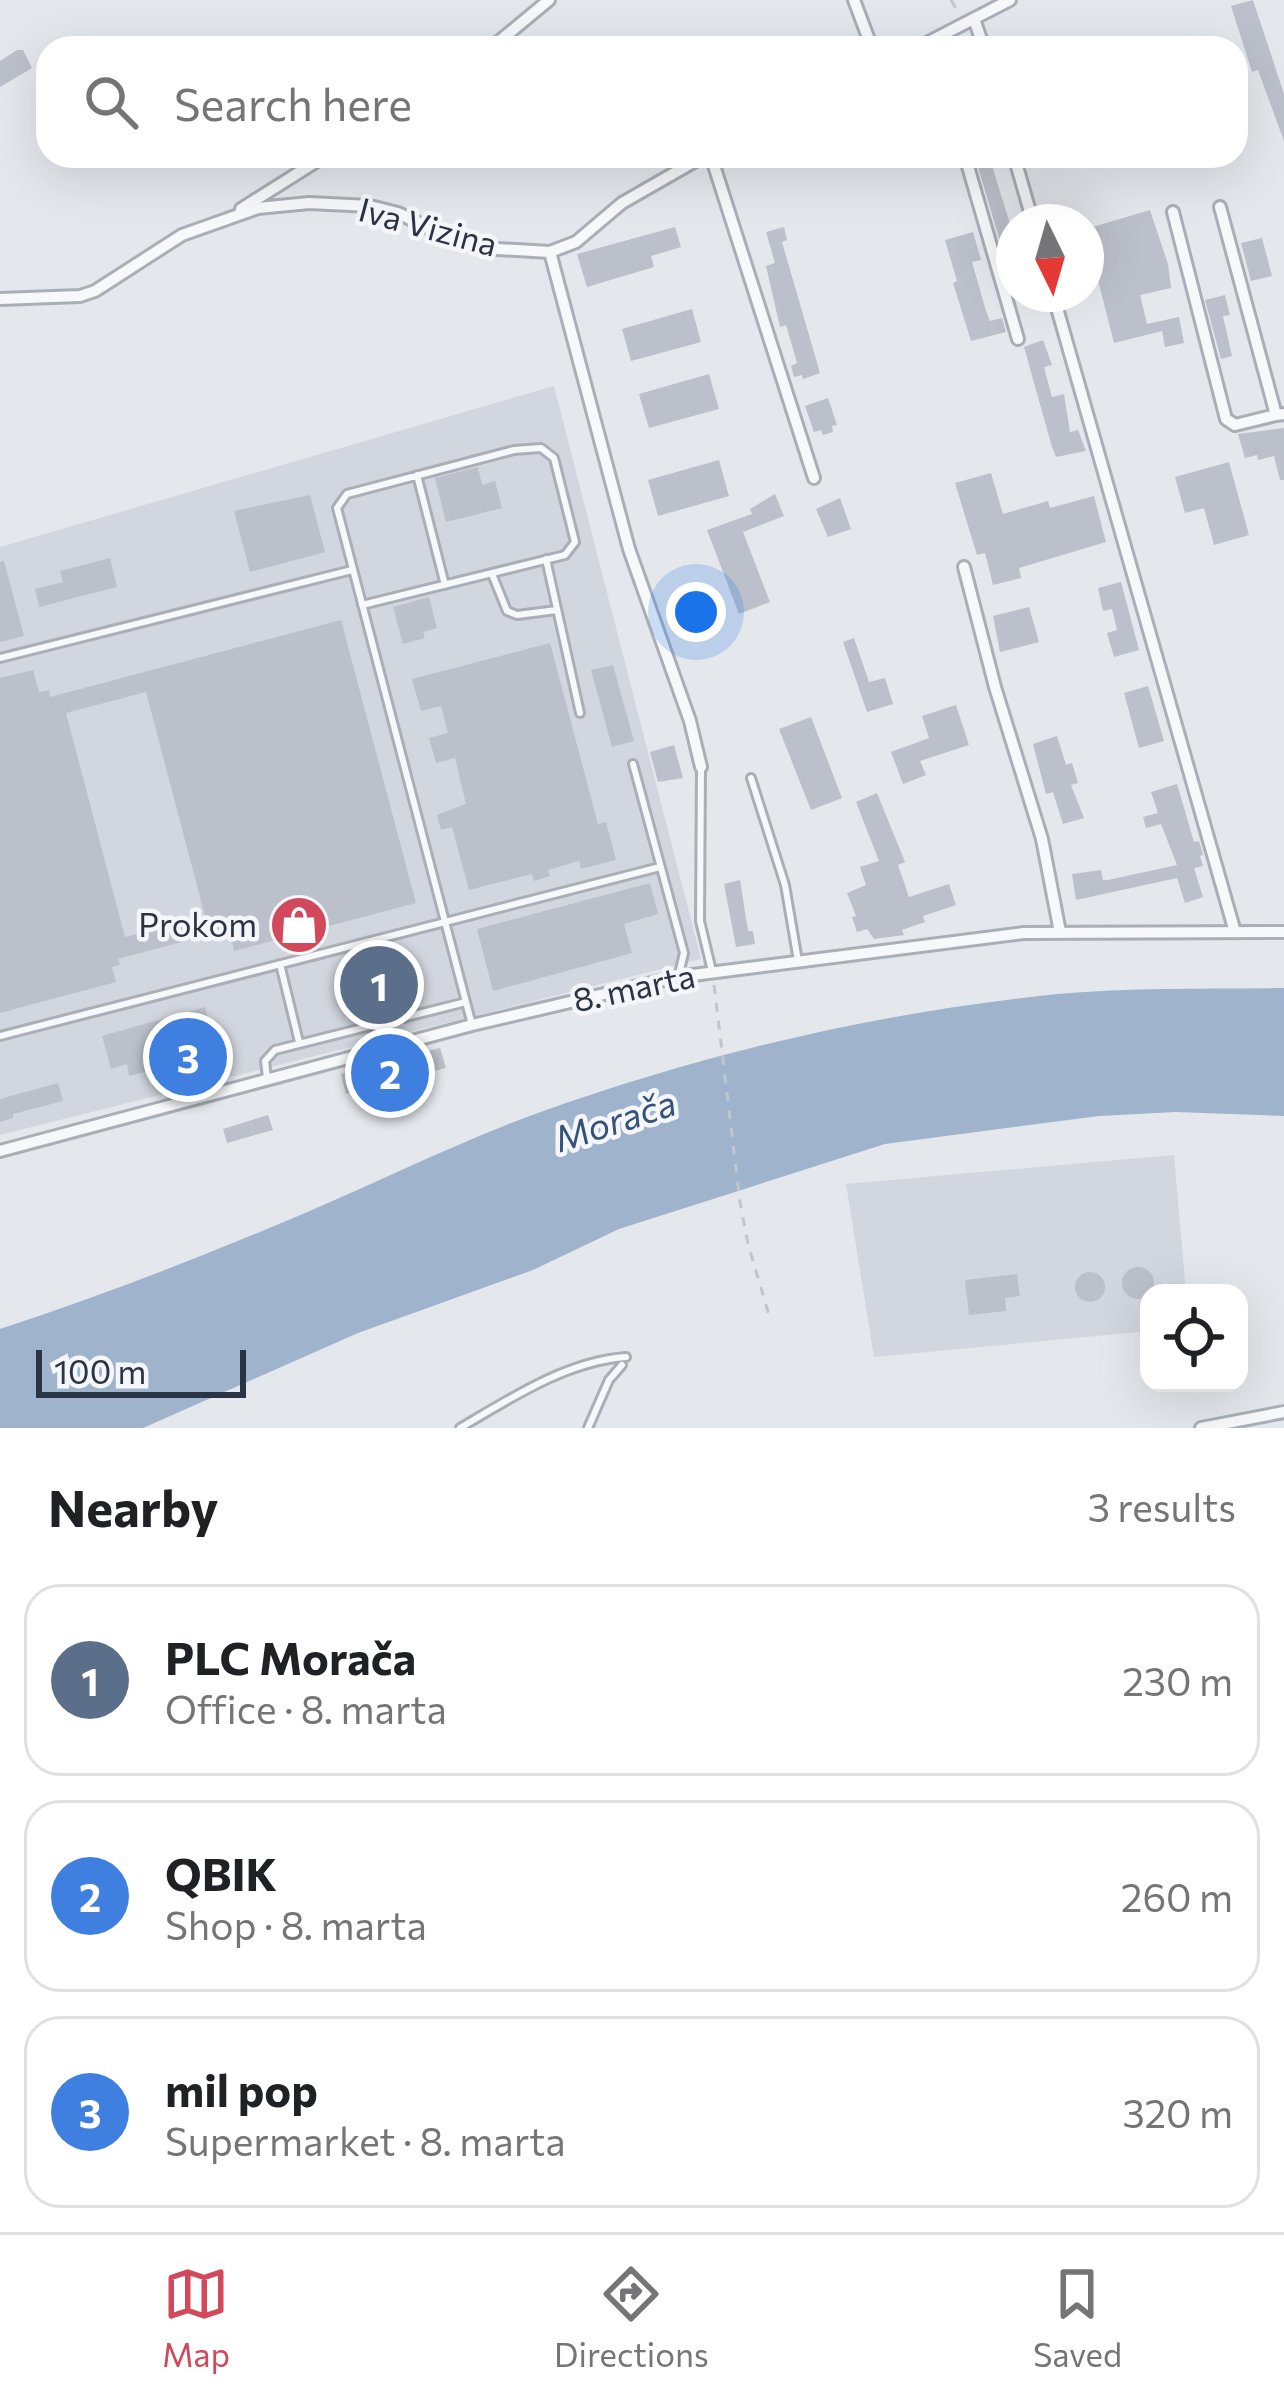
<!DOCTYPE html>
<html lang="en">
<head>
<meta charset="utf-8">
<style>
	body { margin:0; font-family:Commissioner,sans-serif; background:#f2f2f2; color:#202124 }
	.controls { position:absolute; right:36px; bottom:36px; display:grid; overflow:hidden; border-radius:24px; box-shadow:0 12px 48px #0002 }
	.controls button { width:108px; height:108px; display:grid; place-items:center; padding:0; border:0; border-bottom:3px solid #e0e0e0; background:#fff; color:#202124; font:60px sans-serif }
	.compass { position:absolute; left:996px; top:204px; width:108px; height:108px; border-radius:50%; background:#fff; box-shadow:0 12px 48px #0002; rotate:175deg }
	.scale { position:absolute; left:36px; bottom:30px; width:210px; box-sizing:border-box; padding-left:12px; border:6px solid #2b3445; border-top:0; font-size:33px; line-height:42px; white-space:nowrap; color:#2b3445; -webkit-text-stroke:9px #f4f6f9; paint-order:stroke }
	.you { position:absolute; left:696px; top:612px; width:42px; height:42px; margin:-30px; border:9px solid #fff; border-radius:50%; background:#1a73e8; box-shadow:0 0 0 18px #1a73e833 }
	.badge { display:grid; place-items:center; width:78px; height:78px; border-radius:50%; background:#d1495b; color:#fff; font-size:39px; font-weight:700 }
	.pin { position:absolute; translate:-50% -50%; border:6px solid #fff; box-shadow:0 3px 12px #0006 }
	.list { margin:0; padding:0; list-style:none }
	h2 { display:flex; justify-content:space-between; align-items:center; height:156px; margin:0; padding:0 48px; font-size:51px }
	h2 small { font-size:39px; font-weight:400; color:#757577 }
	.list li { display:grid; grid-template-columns:78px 1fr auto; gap:36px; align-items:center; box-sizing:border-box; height:192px; margin:0 24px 24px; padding:0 24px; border:3px solid #e0e0e0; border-radius:36px }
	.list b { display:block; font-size:45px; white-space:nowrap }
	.list p { margin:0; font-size:39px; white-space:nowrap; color:#757577 }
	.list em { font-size:39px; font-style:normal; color:#757577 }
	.icon { flex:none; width:66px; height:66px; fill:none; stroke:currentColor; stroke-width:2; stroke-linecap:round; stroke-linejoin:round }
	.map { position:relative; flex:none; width:1284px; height:1428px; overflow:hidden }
	.search { position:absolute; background:#fff; box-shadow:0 12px 48px #0002; left:36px; right:36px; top:36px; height:132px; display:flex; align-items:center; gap:30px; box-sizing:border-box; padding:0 42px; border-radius:36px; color:#757577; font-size:45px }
	.sheet { height:804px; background:#fff }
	nav { display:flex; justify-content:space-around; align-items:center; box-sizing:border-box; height:168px; border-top:3px solid #e0e0e0; background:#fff; font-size:33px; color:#757577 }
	nav a { display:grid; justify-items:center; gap:6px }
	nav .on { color:#d1495b }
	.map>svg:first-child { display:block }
</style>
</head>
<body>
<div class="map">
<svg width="1284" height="1428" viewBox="0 0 1284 1428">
	<rect width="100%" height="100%" fill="#e4e7ec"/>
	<path fill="#d2d6de" d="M554 386 701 959 0 1135V547Z
		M1174 1155 1186 1293H1149V1331L874 1357 846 1184Z"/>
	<path fill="#9fb4cc" d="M1284 988V1116L1176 1112 1099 1116 885 1144 619 1229 533 1270 358 1333 143 1428H0V1329C104 1295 204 1256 305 1213 383 1180 458 1142 538 1113 706 1053 879 1012 1058 994 1132 987 1209 989 1284 988Z"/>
	<path fill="#bbc0ca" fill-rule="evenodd" d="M1253 0 1284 94V141L1258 70 1252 72 1231 6Z
		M17 50H23L32 68 0 87V61Z
		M989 156 1010 224 1014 223V263L1007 265 976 160Z
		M1150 210 1168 264 1171 288 1140 295 1147 324 1179 317 1184 343 1165 347 1162 331 1114 343 1086 233V229Z
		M675 227 681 247 651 256 654 267 587 287 577 254Z
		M784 227 787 240 782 242 820 373 803 379 802 375 794 377 791 366 797 363 786 325 780 327 766 266 775 263 766 232Z
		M973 232 981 260 972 262 986 311 990 321 1002 318 1006 332 971 341 953 283 957 281 945 240Z
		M1262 238 1272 276 1251 281 1241 243Z
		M1225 295 1230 315 1223 316 1232 356 1221 359 1205 300Z
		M692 309 701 342 631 361 622 329Z
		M1043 340 1052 365 1044 367 1052 397 1064 394 1070 432 1078 430 1086 451 1056 457 1052 447 1024 347Z
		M709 374 719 409 649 428 639 394Z
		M828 398 837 425 832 426 833 432 823 435 821 430 814 432 805 406Z
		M1284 428V480H1280L1274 456 1258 460 1257 455 1245 458 1238 434Z
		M719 460 729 496 658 516 648 480Z
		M1229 462 1249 535 1214 545 1204 508 1185 513 1175 477Z
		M478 467 482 485 495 481 502 508 446 522 435 478Z
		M991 473 1003 514 1048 501 1050 508 1094 496 1106 542 1019 568 1021 578 993 585 985 553 977 555 955 483Z
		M775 494 784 516 743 532 770 602 739 614 707 530 752 514 750 509Z
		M310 495 325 552 250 572 234 511Z
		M840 498 851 529 828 537 816 509Z
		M110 558 117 587 39 607 35 589 63 582 60 571Z
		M4 561 24 636 0 642V562Z
		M1121 582 1139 650 1114 657 1107 633 1117 630 1112 609 1103 611 1098 588Z
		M429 597 437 628 423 632 425 638 403 644 393 607Z
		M1029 607 1039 642 1000 652 993 616Z
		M341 620 416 903 234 951 231 936 225 938 223 931 118 959 120 965 112 967 116 982 0 1013V678L33 670 39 692 49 690 50 697ZM146 692 205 916 125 937 66 713Z
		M854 638 869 682 885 678 893 704 867 712 843 642Z
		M550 643 598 824 606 822 616 860 581 869 579 861 548 870 550 876 534 881 532 874 469 890 452 827 441 830 437 815 466 804 455 758 436 763 429 738 448 733 441 706 421 711 412 679Z
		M613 665 634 741 612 747 591 670Z
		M1148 686 1164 741 1139 748 1124 693Z
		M956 705 969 745 920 761 926 775 903 784 891 752 929 738 922 716Z
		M811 717 842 798 811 810 779 729Z
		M1057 736 1066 765 1072 763 1078 783 1071 785 1084 818 1063 824 1053 792 1046 794 1033 744Z
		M674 745 683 778 658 782 650 752Z
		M1177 784 1194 842 1199 841 1203 855 1200 856 1203 866 1194 868 1203 897 1185 903 1177 878 1076 900 1072 874 1101 870 1103 880H1108L1177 865 1161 824 1146 828 1143 817 1158 813 1151 792Z
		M877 793 905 862 898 865 909 897 949 884 956 905 923 916 925 922 902 930 904 935 874 939 867 929 857 932 852 917 856 916 847 893 866 885 860 867 879 861 856 802Z
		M740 880 748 931H753L755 944 736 947 724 884Z
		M650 883 658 914 624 924 632 953 493 991 477 929Z
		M416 959 423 983 342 1004 336 981Z
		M205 1007 217 1054 129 1076 127 1064 111 1069 102 1036Z
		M440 1048 446 1068 346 1094 341 1074Z
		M58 1083 63 1101 13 1114V1118L0 1122V1099Z
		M268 1115 273 1130 227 1143 223 1129Z
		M1122 1283a16 16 0 1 1 32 0a16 16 0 1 1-32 0Z
		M1075 1287a15 15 0 1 1 30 0a15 15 0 1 1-30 0Z
		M1017 1274 1020 1296 1005 1298 1006 1311 969 1315 965 1280Z"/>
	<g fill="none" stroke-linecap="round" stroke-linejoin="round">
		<g stroke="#a9aeb7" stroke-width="12">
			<path id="lane" d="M417 475 445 585
				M546 559 580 713
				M492 574 507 611 517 615 557 610
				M362 605 565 555 575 542 554 458 541 448 514 450 347 494 337 508 472 1025
				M0 658 352 570
				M633 764 684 953 679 974
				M701 767 700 921 712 971
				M751 778 785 885 798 961
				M280 964 299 1042
				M0 1036 660 867
				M267 1078 265 1061 275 1050 466 1002
				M460 1428C511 1398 567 1361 626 1357
				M588 1428 609 1380 622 1365"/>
		</g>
		<g stroke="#a9aeb7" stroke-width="16">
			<path id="street" d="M854 0 872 48
				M974 19 984 48
				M491 48 549 0
				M917 48 1010 0
				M711 156 814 478
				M965 156 1018 339
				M1014 156 1033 222
				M1220 207 1276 415 1284 414
				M241 209 325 156
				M1173 212 1226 419 1235 425 1276 415
				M550 252 629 549 690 721 701 767
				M1053 294 1235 932
				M0 299 80 296 95 291 182 235 258 208 309 203 370 206 398 213 451 239 480 248 550 252 576 242 622 203 704 156
				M964 567 995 687 1042 839 1060 932
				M0 1151 472 1025 677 977 1024 933 1284 932
				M1201 1428 1284 1412"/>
		</g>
		<path stroke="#c2c5cb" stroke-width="3" stroke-dasharray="9 9" stroke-linecap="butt" d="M951 0 958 12
			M714 985 740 1202 748 1244 769 1315"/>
		<use href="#lane" stroke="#f7f8fa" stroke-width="6"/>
		<use href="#street" stroke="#f7f8fa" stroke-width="10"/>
	</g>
	<defs>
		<g id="shop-disc" transform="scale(3)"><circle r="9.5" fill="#d1495b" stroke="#f4f6f9"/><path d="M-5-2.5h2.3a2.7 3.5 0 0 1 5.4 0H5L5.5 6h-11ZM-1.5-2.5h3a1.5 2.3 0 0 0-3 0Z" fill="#fff"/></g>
	</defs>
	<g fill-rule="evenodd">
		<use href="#shop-disc" x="299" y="925"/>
	</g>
	<g text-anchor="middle" stroke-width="9" stroke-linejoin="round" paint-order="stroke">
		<g font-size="33" fill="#2b3445" stroke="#f4f6f9">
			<text transform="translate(428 227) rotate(15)" y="12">Iva Vizina</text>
			<text transform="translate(634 988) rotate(-12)" y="12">8. marta</text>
		</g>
		<g font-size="33" fill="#2b3445" stroke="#f4f6f9" text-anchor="end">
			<text x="257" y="937">Prokom</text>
		</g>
		<g font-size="36" font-style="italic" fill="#34527a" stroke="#f4f6f9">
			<text transform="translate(615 1121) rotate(-18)" y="13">Morača</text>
		</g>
	</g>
</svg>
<div class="controls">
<button><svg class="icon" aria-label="locate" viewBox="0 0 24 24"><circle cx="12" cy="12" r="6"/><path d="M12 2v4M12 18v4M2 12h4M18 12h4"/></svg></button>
</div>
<svg class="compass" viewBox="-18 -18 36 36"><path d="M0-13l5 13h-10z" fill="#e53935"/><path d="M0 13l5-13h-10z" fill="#757577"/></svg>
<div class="scale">100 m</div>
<div class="you"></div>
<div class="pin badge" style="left:379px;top:985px;background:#5c6f8a">1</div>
<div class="pin badge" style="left:390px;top:1073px;background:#3f7fe0">2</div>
<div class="pin badge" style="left:188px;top:1057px;background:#3f7fe0">3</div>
<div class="search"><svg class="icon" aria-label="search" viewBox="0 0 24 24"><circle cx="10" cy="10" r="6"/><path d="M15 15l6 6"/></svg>Search here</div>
</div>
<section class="sheet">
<h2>Nearby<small>3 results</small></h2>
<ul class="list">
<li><span class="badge" style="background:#5c6f8a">1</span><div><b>PLC Morača</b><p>Office · 8. marta</p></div><em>230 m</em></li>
<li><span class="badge" style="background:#3f7fe0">2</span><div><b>QBIK</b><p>Shop · 8. marta</p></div><em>260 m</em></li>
<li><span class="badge" style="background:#3f7fe0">3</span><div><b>mil pop</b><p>Supermarket · 8. marta</p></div><em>320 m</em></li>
</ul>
</section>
<nav>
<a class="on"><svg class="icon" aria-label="map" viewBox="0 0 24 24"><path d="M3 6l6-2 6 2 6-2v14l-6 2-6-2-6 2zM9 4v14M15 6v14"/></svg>Map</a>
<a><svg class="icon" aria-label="directions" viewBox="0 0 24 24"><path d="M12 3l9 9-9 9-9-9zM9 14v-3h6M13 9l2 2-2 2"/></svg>Directions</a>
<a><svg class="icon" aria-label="saved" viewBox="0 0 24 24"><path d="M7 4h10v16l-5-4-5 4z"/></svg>Saved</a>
</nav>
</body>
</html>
